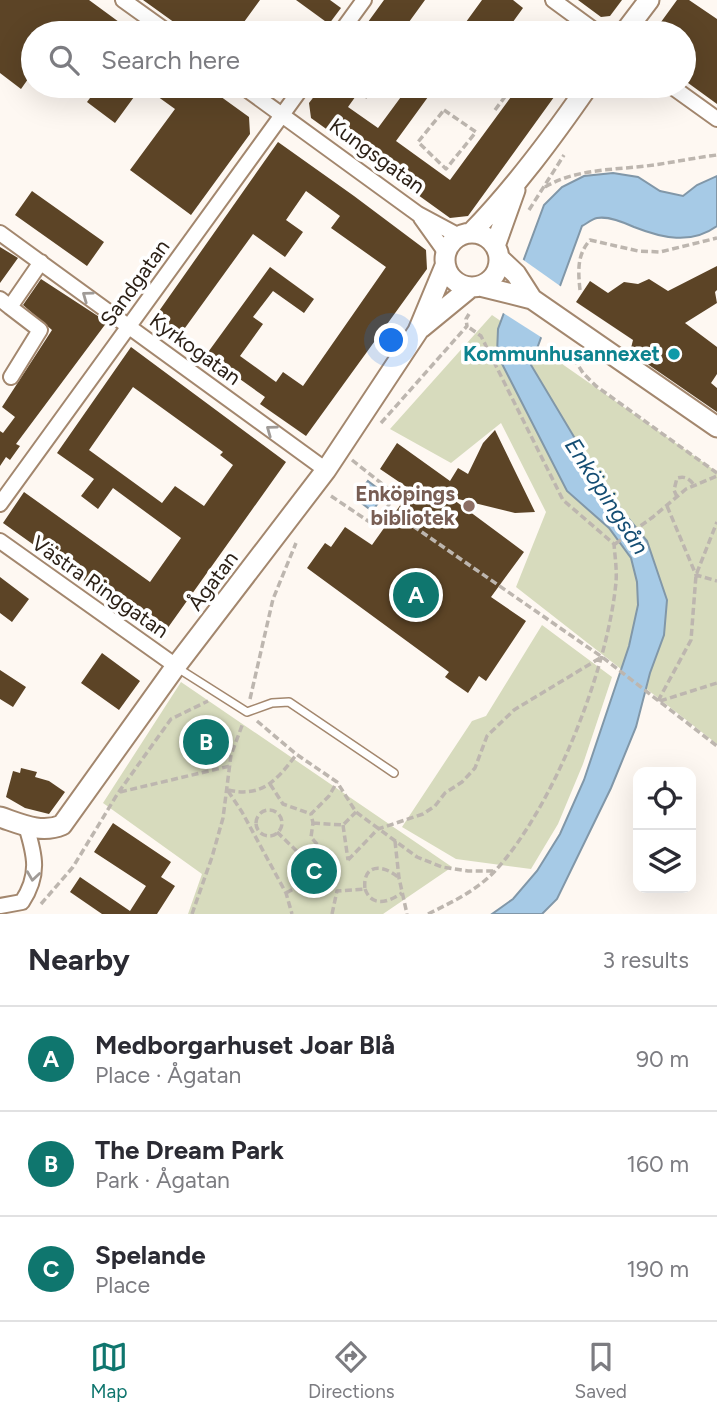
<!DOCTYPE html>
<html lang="en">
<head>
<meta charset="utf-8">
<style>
	body { margin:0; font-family:Figtree,sans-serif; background:#f2f2f3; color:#2b2b33 }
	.controls { position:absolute; right:21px; bottom:21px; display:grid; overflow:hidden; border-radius:14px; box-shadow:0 7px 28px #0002 }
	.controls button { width:63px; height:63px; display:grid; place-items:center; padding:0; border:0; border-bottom:2px solid #e1e1e2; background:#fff; color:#2b2b33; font:35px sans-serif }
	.you { position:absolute; left:392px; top:341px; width:24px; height:24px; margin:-18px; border:5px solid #fff; border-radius:50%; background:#1a73e8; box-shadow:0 0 0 10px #1a73e833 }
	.badge { display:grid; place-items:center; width:46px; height:46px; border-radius:50%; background:#0f766e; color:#fff; font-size:23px; font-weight:700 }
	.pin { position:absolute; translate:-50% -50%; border:4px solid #fff; box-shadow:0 2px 7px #0006 }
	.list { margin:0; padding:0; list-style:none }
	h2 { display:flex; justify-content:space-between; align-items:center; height:91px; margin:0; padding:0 28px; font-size:30px }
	h2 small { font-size:23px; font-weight:400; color:#7c7c81 }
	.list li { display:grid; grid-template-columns:46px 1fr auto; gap:21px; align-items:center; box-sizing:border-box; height:105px; padding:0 28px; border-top:2px solid #e1e1e2 }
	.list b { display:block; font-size:26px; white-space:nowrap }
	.list p { margin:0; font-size:23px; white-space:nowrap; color:#7c7c81 }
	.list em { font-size:23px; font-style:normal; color:#7c7c81 }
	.icon { flex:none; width:38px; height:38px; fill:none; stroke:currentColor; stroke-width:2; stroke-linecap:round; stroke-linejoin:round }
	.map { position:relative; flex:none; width:717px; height:914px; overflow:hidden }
	.search { position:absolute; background:#fff; box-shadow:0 7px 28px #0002; left:21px; right:21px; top:21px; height:77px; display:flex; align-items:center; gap:18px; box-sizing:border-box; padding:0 24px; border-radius:38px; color:#7c7c81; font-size:26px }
	.sheet { height:406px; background:#fff }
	nav { display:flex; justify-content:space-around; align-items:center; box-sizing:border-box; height:98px; border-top:2px solid #e1e1e2; background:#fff; font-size:19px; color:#7c7c81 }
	nav a { display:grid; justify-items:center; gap:4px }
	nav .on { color:#0f766e }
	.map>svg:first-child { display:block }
</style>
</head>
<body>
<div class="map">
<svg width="717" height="914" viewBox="0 0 717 914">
	<rect width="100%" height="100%" fill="#fef8f2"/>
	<path fill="#d7dbbd" d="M492 315 717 472V744L516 587 546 512 501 423 451 463 390 429Z
		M542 625 612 677 583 764 558 824 531 869 456 859 402 827 472 721 486 716Z
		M181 682 452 867 383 914H188L202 874 103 803Z"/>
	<path fill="#a6cae6" stroke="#8197a8" stroke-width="2" d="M613 173 638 177 660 191 683 196 697 185 717 176V226C691 245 662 238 634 227 623 222 609 216 597 218 592 219 586 224 582 226L531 365 607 492 647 541 667 600 664 635 650 673 636 727 611 788 557 899 542 914H492L513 899 537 871 560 834 584 780 629 646 638 605 637 582 631 558 609 528 567 491 497 354 498 329 544 205 562 187 584 176Z
		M368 481 385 494 372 511 355 498Z"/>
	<path fill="#fef8f2" d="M522 259 563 288 544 339 500 311Z"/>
	<path fill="#5c4426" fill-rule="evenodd" d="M0 0H89L134 33H33V72L21 89 0 73Z
		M143 0H260L236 33H189Z
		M296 0H330L341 8 329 24Z
		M384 0H425L401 33H360Z
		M482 0H513L523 8 505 33H458Z
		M578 0H622L610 16 601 17Z
		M677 0H689L717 19V104L684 80V33H653Z
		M99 86H142L115 123 87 102Z
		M143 86H206L249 117 250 134 191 215 130 170 175 109Z
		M322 86H363L348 107 378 128 409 86H436L396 141 450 180 519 86H562L468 216 450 218 311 118 309 103Z
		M278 142 354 196 426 250 427 269 306 436 260 404 265 397 206 355 270 267 314 299 304 313 273 291 253 317 263 324 240 356 276 382 283 372 303 386 386 267 331 228 340 216 306 191 286 220 303 232 285 257 253 234 177 339 152 321Z
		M32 191 104 242 87 266 15 215Z
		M0 247 18 258 0 283Z
		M717 266V290L715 292 717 303 685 323 717 347V374L711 383 717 388V412L630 352 633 340 576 302 590 281 608 293 624 282 638 284 649 279 668 291Z
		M41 279 107 322 16 444 20 446 10 460 6 457 0 466V431L3 433 15 417 2 407 52 330 23 305Z
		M131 347 286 462 162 636 3 523 24 492 150 582 181 538 113 488 98 509 81 496 94 479 57 453ZM133 387 223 452 220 455 233 465 204 506 175 486 162 503 89 450Z
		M495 430 535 512 515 513 450 497 524 552 491 597 526 621 486 681 479 676 468 693 445 677 449 672 307 568 325 543 331 547 345 527 372 545 411 490 380 469 397 443 450 481 458 468 468 474 483 443Z
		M0 577 29 599 12 622 0 613Z
		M102 653 140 681 119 710 81 683Z
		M0 670 26 687 13 707 0 699Z
		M21 768 37 772 35 777 49 781 65 792 49 814 25 808 6 797 13 771 20 773Z
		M113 823 171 862 161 877 175 886 157 914H102L70 892 80 877 130 911 146 886 94 852Z"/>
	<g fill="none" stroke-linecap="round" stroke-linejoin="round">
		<g stroke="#a3876e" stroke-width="10">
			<path id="service" d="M176 667 247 712 272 703 289 702 394 773"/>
		</g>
		<g stroke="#a3876e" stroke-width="18">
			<path id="minor" d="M123 0 169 33
				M553 0 598 33
				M340 33 364 0
				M242 86 418 214 459 236
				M671 86 717 119
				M421 218 446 253
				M0 233 326 470
				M0 299 10 307 41 262
				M10 307 40 330 11 377
				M0 504 303 86
				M0 541 176 666
				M0 906 22 902C40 875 35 855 26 826"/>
		</g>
		<g stroke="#a3876e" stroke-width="23">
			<path id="tertiary" d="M624 33 649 0
				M445 260a27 27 0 1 1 54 0a27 27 0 1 1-54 0Z
				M471 233C515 188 552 138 588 86
				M495 246 515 190
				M499 258 516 274 532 299
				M480 286 532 299 717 427
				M421 328 471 287
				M0 817C21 824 41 834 62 825L176 666 326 470 418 331 445 266"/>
		</g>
		<path stroke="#bdb6af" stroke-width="3.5" stroke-dasharray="7 3.5" stroke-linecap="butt" d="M552 33 559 24
			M365 98 375 86
			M444 110 476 132 446 169 418 142Z
			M495 110 513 86
			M545 187C576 169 611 170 646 166 670 163 693 158 717 155
			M529 210 564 155
			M580 290C578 270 577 255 590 240L638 251 660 252 717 238
			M568 349 583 373 596 386 717 473
			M381 423 467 326 466 319 469 314
			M352 460 395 494 387 508
			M331 496 374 525 387 508 602 657 717 746
			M677 497 674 490 677 478C685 476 689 478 694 485
			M667 506 696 575 717 581
			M615 544 653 517 686 489 717 476
			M250 699 273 599 296 543
			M658 701 691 640 696 575 717 522
			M660 701 717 683
			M257 721 296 754 337 782 356 812 417 857 442 867 468 871H493
			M270 784 283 804 311 814
			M228 790C262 798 277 780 296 755
			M228 791 242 812 286 893 292 914
			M120 792 230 766
			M256 823a13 13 0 1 1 26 0a13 13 0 1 1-26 0Z
			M313 823 343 825 356 812
			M343 825 348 860
			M277 832 309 863
			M395 841 399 878 407 914
			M303 875a15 15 0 1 1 30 0a15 15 0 1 1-30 0Z
			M348 860 378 829 423 814 435 806 445 793 462 782 475 768 487 736 514 710 600 658
			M324 861 327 856 311 837 313 823 311 814 329 796 337 782
			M365 889C372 908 389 902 402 893
			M286 893 304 883
			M41 904 73 867 118 793 171 719 208 701
			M192 914 212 857 223 818 231 755 243 723
			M332 914 337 891 365 889C362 863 384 864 399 878
			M428 914C452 902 476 891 495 871 554 807 608 668 616 582 617 570 615 557 614 544L563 500 481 336 467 326"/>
		<use href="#service" stroke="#fff" stroke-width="7"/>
		<use href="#minor" stroke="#fff" stroke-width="14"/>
		<use href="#tertiary" stroke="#fff" stroke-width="19"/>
	</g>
	<defs><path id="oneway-chevron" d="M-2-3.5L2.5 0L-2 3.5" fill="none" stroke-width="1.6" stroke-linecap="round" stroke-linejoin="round" transform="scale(1.75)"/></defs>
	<g stroke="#a09b97">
		<use href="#oneway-chevron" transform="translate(87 296) rotate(-144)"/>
		<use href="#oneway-chevron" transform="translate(271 430) rotate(-144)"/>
		<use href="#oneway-chevron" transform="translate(33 876) rotate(98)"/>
	</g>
	<circle fill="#0f9aa8" stroke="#fff" stroke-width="2.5" cx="674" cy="354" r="7"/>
	<circle fill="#8d6e63" stroke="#fff" stroke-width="2.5" cx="469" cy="506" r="7"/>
	<g text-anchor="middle" stroke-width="7" stroke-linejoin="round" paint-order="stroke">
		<g font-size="21" fill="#2c2117" stroke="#fff">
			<text transform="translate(377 156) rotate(36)" y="7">Kungsgatan</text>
			<text transform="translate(135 283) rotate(-54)" y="7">Sandgatan</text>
			<text transform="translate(195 349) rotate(36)" y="7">Kyrkogatan</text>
			<text transform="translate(213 581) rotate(-53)" y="7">Ågatan</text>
			<text transform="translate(100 587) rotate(35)" y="7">Västra Ringgatan</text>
		</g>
		<g font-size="21" font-weight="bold" fill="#0d838f" stroke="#fff" text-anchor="end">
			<text x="660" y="361">Kommunhusannexet</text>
		</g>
		<g font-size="21" font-weight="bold" fill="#785e54" stroke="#fff" text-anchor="end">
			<text x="455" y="501">Enköpings<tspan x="455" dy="24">bibliotek</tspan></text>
		</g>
		<g font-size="23" font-style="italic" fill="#144d73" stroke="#fff">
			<text transform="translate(607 496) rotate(57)" y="8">Enköpingsån</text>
		</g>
	</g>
</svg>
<div class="controls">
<button><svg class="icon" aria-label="locate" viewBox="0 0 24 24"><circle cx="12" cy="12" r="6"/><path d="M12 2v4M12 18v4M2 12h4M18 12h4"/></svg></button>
<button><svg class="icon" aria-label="layers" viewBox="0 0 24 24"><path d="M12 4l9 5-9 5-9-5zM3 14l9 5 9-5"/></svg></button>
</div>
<div class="you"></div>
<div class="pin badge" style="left:416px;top:595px">A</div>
<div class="pin badge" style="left:206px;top:742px">B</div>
<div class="pin badge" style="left:314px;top:871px">C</div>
<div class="search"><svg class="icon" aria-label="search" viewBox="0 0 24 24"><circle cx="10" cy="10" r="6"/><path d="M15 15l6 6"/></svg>Search here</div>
</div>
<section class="sheet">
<h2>Nearby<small>3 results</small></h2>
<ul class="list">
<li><span class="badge">A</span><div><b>Medborgarhuset Joar Blå</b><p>Place · Ågatan</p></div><em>90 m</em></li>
<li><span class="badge">B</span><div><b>The Dream Park</b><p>Park · Ågatan</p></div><em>160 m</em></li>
<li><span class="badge">C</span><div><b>Spelande</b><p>Place</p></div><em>190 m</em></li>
</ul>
</section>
<nav>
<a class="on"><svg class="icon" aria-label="map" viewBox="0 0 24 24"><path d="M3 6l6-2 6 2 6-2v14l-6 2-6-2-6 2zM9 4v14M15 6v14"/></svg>Map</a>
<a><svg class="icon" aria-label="directions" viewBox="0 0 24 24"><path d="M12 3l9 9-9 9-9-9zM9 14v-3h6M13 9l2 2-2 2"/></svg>Directions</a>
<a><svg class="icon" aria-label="saved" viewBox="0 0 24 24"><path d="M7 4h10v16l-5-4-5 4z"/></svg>Saved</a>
</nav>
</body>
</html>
